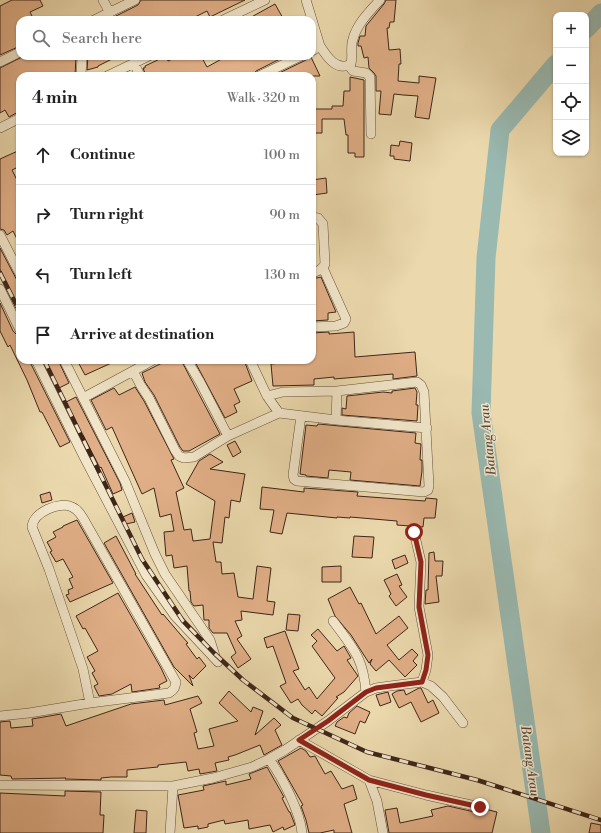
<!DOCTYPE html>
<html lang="en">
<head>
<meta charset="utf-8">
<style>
	body { margin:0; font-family:"Libre Bodoni",serif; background:#f2f2f2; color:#222 }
	.controls { position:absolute; right:12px; top:12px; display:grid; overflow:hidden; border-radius:8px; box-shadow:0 1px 3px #0004 }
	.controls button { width:36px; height:36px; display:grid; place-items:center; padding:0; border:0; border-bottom:1px solid #e0e0e0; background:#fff; color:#222; font:20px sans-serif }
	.stop { position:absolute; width:12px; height:12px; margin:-9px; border:3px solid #8f2418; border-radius:50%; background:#fff }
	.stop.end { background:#8f2418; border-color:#fff; box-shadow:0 1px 4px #0008 }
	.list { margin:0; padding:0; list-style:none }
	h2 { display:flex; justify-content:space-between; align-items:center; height:52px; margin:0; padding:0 16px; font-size:17px }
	h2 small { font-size:13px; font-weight:400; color:#767676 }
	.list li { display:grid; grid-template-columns:26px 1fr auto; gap:12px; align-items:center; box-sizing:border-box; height:60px; padding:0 16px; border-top:1px solid #e0e0e0 }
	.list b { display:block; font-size:15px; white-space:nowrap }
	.list em { font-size:13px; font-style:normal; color:#767676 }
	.icon { flex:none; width:22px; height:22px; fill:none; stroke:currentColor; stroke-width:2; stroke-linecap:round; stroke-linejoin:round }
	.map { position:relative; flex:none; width:601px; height:833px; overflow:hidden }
	.search { position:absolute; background:#fff; box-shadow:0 1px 3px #0004; left:16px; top:16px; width:300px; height:44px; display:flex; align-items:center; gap:10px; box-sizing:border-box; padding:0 14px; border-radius:12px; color:#767676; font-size:15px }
	.panel { position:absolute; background:#fff; box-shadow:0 1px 3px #0004; left:16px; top:72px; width:300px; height:292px; border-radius:12px }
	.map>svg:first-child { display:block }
</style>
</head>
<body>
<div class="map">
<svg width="601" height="833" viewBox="0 0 601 833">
	<rect width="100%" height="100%" fill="#ebd9ad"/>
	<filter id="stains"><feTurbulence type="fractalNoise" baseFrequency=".005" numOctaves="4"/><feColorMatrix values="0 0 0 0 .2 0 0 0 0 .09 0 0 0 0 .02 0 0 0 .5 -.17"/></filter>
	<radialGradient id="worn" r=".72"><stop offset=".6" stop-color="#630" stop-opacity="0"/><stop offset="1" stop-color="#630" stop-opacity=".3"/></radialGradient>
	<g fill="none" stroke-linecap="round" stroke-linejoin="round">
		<path stroke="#99b9b1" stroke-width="19" d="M586 29 601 13
			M541 833 481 413 486 258 500 130 556 64"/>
	</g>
	<path fill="#e1af87" stroke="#3d2519" d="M12 0H40L43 6 30 12 34 20H20V46L0 55V6Z
		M141 0H245L210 17 207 11 189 20H108L138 5Z
		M386 0H396L394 22H390L389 28H387L389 50 400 49 401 64H399L398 81 419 83V76L436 78 429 119 415 117 418 96 403 95 394 94 391 115 379 114 381 91H376V76L374 73 369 68 368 57 364 58 361 46H358V43L360 36H365L366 26 384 4Z
		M275 4 284 20H246Z
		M24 56H76L75 76H20V111L9 117 5 110 0 113V68Z
		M88 56H118L98 66V67L87 70Z
		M166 56 168 61 179 56H201L207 67 227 56H283L284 57 256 71 253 76H146L143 68H145V66Z
		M311 57 320 76H273L304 61Z
		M350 77 364 80V157H355V153H348V135H346L344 119H322V133H312V109H332V106H343L344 91H350Z
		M400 141 412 143 410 161 394 159V156H390L391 145 399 146Z
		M20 150V166L12 170 20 186V245L13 231 7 235 4 230 0 229V159Z
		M326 178 327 193 313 195 312 180Z
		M0 248 20 286V310L18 311 10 296 13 295 0 269Z
		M321 277 336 312 328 313V320L312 321V279Z
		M0 303 13 331 18 336 20 340V360H29L70 442 60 447 42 412H40L27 380 10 345 8 347 0 331Z
		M329 332V334L354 332 355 357 415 352 417 376 393 379V374L334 379V377L314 379V385L273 386 271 364 312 360V333Z
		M46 360H58L69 383 57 389 48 372 51 371Z
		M77 360H118L85 375Z
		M168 360H181L220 434 189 451H183L180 447 154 395 145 382 142 373Z
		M194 360H244L252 381 234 389 240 402 234 405 237 412 225 418Z
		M135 387 144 401 174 459 171 460 184 488 176 492 184 530 191 529 193 541 210 539 215 501 186 484 199 461 210 454 223 462 210 469 245 474 240 502 231 500 229 518 225 517 222 543 213 542 216 562H221L222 574 234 573 238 597 253 599 257 566 271 568 267 601 275 602 273 615 241 611 242 620 235 621 242 636 237 639 251 659 238 668 231 657 236 653 227 633H213L209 628V620H204L203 605 194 606 191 602 190 591H189L187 566 174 568 172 555 166 556 164 532 174 531 171 514 160 517 154 488 142 494 112 427 106 430 91 400 114 388 119 395Z
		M415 388 417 392 416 405H418L417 421 342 415V408L346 409 347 396 383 392 392 393V391Z
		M76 397 120 483 122 490 113 494 101 467 100 468 83 435 80 436 64 403Z
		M318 424 416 433 415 443 421 444 420 460H422V471L420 486 350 480 351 472 329 470 328 478 306 476V475L300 474 306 425 317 426Z
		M235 441 241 452 233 457 227 445Z
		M262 487 304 492V488L358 492 357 496 425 501 426 498 437 499 435 518H424L423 527 397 525V521L350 517V518L337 517V518L287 513 282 534 270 532 274 510 260 509Z
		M50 492 52 500 42 503 40 495Z
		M132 513 135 522 126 524 123 517Z
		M77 520 113 583 70 602 66 595 69 594 68 590 73 588 69 579 73 577 63 559 56 562 50 552 52 551 47 542 56 537 53 532 63 527V526Z
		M116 536 136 574H135L162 615 163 614 180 634 188 643 186 644 197 659 199 657 206 666 193 679 189 675 193 686 174 667 104 543Z
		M354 536 374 537 372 558 352 557Z
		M434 552 435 561H443L442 576H436L439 602 425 604 426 590H428L429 553Z
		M405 555 408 563 395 569 392 560Z
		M341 566V582H322V567Z
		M397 574 402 585 399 586 407 597 396 606 389 596 391 594 384 580Z
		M350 587 359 604 361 603 376 634 399 616 408 628 387 645 399 660 412 649 418 655 413 661 417 665 405 677 389 660 376 671 370 664 372 659 369 663 351 635 335 616 328 599Z
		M118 593 161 668 167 681 159 685 160 688 132 692 131 684 112 694 99 696 94 686 98 684 92 673 95 671 87 657 98 651 85 628 83 629 76 616Z
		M288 614 300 615 298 631 286 630Z
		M318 629 337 651 344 646 351 658 347 660 358 676 344 692 336 697 338 698 322 716 315 710 312 714 302 705 298 699 291 703 280 686 286 683 273 646 267 648 264 638 285 631 299 669 293 671 305 690 309 687 317 699 335 678 312 646 317 641 311 635Z
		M419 688H421L428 703 433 700 439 713 421 722 411 702 399 708 392 694 397 691 404 690 406 695Z
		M229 691 251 712 253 707 263 711 255 735 274 718 281 725 275 730 282 745 264 755 260 745 235 755 228 757 229 760 215 763 217 771 200 774 199 769 188 771 186 762 158 765V767L127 770V777H111L101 778V780L65 779 66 778 12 779 11 776 0 775V722L10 721 11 728 33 726 32 719 61 714 66 726 131 704 164 700 165 705 198 696 202 703 190 709 197 732 194 733 198 749 214 746 209 729 238 721 219 703Z
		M388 692 391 702 380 706 376 695Z
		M357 706 370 712 365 723 360 721 355 734 335 726 337 722 344 717 347 718 349 713Z
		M301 748 306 751 310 757 315 756 325 774 331 771 342 789 353 785 357 799 344 804 352 833H334V830L320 833H309L306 820 301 806 303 805 278 761Z
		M267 767 284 797 282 798 289 812H290L295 825 284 830 283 827 273 832 270 825 249 829 248 820 225 824 224 820 208 824V827L198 829V826L184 828 178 795 204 790 203 786 226 781V785L251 779 249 774Z
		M65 791 101 792 100 815H104L103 833H0V793L65 796Z
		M448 806 479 813H482L485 809 497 812 492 833H389L385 810 397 808 400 823 433 816 431 810Z
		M136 810 147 811 146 833H134Z
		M591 823 601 825V833H589Z"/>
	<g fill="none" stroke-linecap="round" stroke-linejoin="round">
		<g stroke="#68523e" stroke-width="10">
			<path id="street" d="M103 0 110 13
				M306 0 320 46 312 51
				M94 20 135 0
				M223 20 265 0
				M320 46C327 57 337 72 351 64 353 56 350 47 353 39 357 24 369 12 380 0
				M0 62 20 52
				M134 63 140 76
				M349 66 353 71 366 73 370 77 371 134
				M81 76 82 56
				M107 76 149 56
				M259 76 301 56
				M0 128 20 118
				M312 217 318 218 323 224 325 264C322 270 318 271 312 273
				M0 235 20 274
				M0 289 20 330
				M312 327 336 326 344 323 346 319 323 268
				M36 360 84 457 146 575 175 616 218 662
				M64 360 125 481 155 554 165 574 210 640 216 659
				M187 360 200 382 228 436
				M250 360 267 396
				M133 371 153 360
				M83 398 133 371 141 386 149 398 175 450 179 456 184 458 194 457 228 436 279 413 336 420 427 428
				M279 413 267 396 283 392 337 391 417 382 421 385 424 392 429 486 428 490 424 492 297 481 294 479 293 475 301 416
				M336 420 337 391
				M414 532 421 562 419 607 428 655 426 670 422 682
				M333 621C353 648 363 657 366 692
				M0 716 29 713 90 703 169 693C174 690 175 688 176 682L83 518C80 513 77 509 72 507 60 501 33 512 32 527L49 569 83 669 90 703
				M299 740 369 780 377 801 383 833
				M269 759C282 777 300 811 302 833
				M369 780 426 795 480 807
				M0 785 173 786 213 778 252 767 269 759 285 750 328 721 366 692 376 688 390 686 422 682 431 686 443 697 463 723
				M170 833 173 786"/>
		</g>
		<use href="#street" stroke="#f2e6ca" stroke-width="9"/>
		<g stroke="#3d2519" stroke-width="4.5">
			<path id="rail" d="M0 273 20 312
				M44 360 142 559 183 621 214 653 243 680 293 718 367 752 477 780 601 820"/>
		</g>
		<use href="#rail" stroke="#f2e6ca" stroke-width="3" stroke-dasharray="9" stroke-linecap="butt"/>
	</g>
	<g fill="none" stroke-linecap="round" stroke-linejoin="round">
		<path stroke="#8f2418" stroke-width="5" d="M414 532 421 562 419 607 428 655 426 670 422 682 376 688 366 692 328 721 299 740 369 780 426 795 480 807"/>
	</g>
	<g text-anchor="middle" stroke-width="3" stroke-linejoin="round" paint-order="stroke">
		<g font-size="13" font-style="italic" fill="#544a3f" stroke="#f2e6ca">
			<text transform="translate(487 440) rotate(-96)" y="5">Batang Arau</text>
			<text transform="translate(531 761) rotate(82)" y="5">Batang Arau</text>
		</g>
	</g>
	<rect width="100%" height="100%" filter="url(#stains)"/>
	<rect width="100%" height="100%" fill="url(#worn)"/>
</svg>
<div class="controls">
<button>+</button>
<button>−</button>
<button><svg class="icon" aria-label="locate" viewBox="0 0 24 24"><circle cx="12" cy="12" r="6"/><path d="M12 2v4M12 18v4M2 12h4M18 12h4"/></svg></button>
<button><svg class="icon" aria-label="layers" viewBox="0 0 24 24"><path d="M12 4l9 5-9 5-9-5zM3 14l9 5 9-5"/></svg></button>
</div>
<div class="stop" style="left:414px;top:532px"></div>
<div class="stop end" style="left:480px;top:807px"></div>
<div class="search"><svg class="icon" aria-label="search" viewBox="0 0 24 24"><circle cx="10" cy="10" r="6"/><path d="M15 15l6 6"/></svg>Search here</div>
<section class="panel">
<h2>4 min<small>Walk · 320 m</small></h2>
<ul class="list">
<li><svg class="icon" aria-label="ahead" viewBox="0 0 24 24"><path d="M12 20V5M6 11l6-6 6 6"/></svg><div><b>Continue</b></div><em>100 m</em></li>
<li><svg class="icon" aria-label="right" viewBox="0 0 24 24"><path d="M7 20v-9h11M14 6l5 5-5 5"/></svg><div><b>Turn right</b></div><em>90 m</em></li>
<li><svg class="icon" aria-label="left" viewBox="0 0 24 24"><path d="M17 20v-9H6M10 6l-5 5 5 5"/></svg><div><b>Turn left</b></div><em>130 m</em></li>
<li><svg class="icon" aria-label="arrive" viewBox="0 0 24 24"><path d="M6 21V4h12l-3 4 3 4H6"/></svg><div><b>Arrive at destination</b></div></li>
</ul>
</section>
</div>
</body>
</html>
